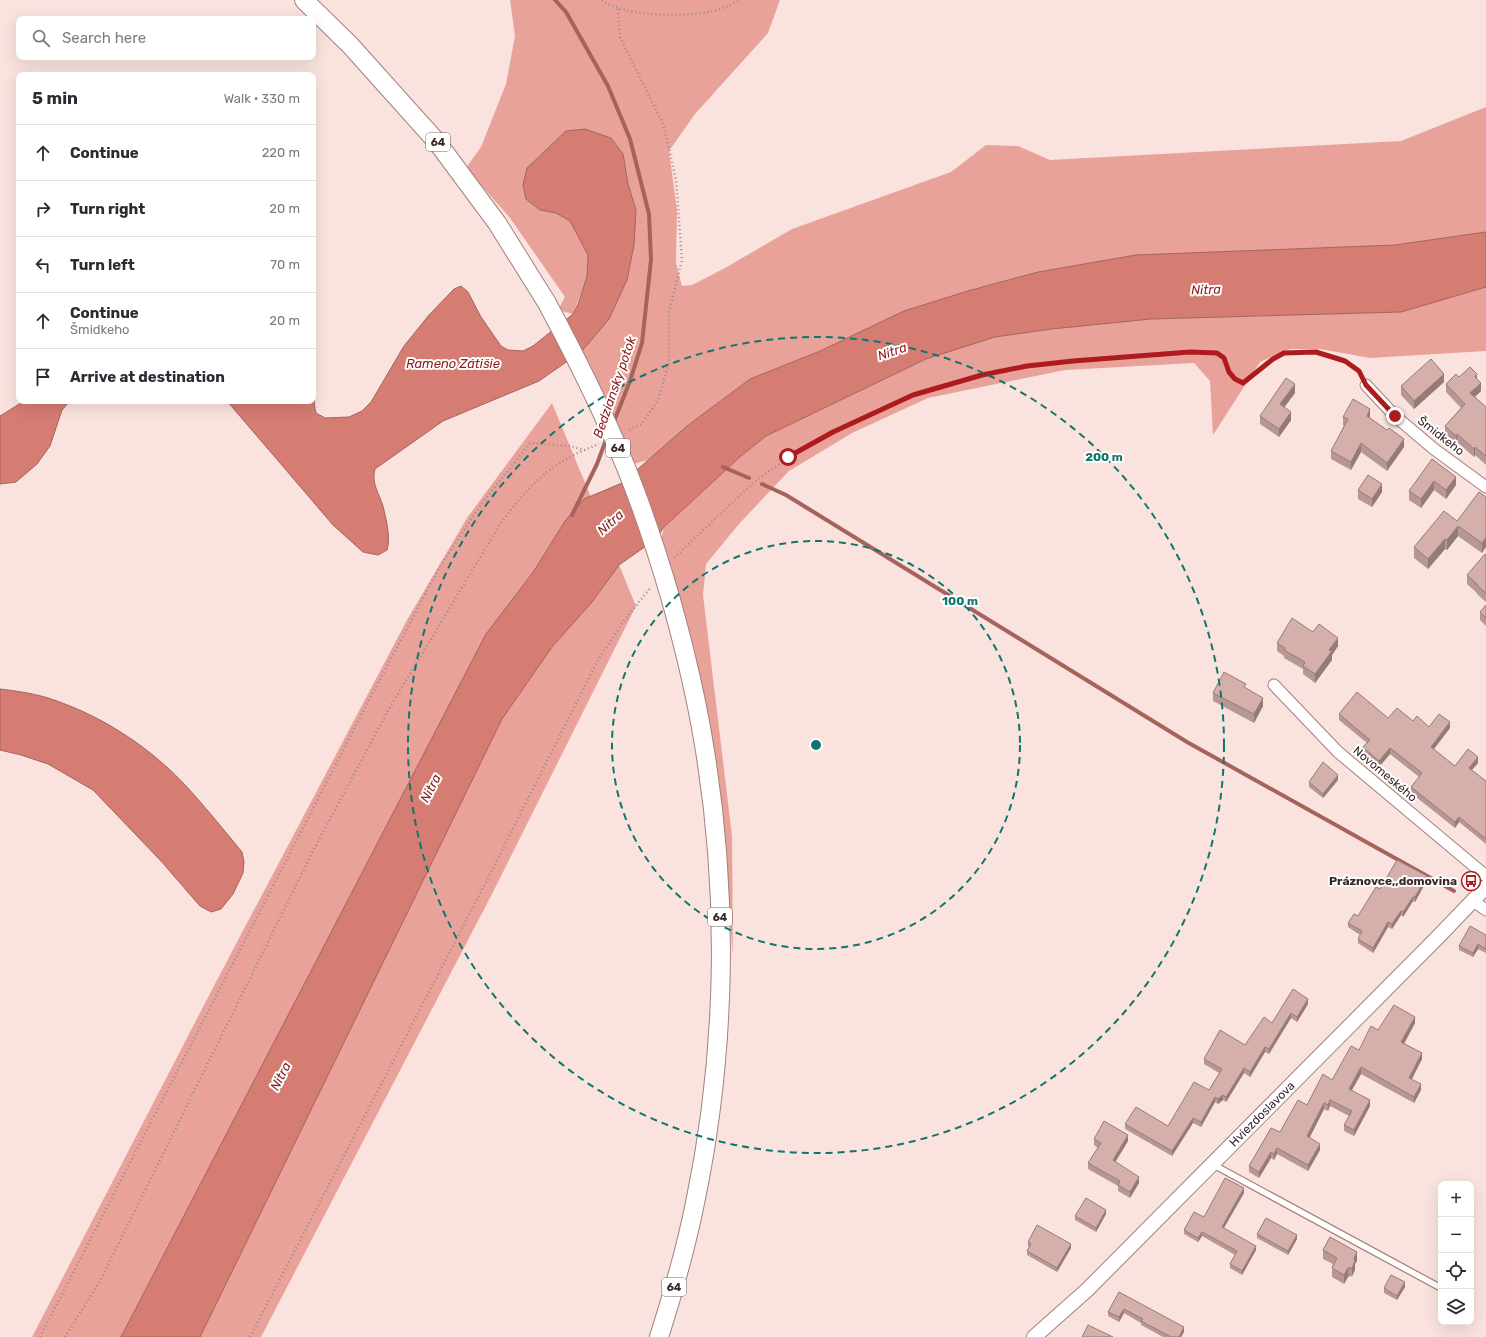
<!DOCTYPE html>
<html lang="en">
<head>
<meta charset="utf-8">
<style>
	body { margin:0; font-family:Rubik,sans-serif; background:#f2f2f3; color:#2b2b33 }
	.controls { position:absolute; right:12px; bottom:12px; display:grid; overflow:hidden; border-radius:8px; box-shadow:0 4px 16px #0002 }
	.controls button { width:36px; height:36px; display:grid; place-items:center; padding:0; border:0; border-bottom:1px solid #e1e1e2; background:#fff; color:#2b2b33; font:20px sans-serif }
	.stop { position:absolute; width:12px; height:12px; margin:-9px; border:3px solid #ad1b1e; border-radius:50%; background:#fff }
	.stop.end { background:#ad1b1e; border-color:#fff; box-shadow:0 1px 4px #0008 }
	.list { margin:0; padding:0; list-style:none }
	h2 { display:flex; justify-content:space-between; align-items:center; height:52px; margin:0; padding:0 16px; font-size:17px }
	h2 small { font-size:13px; font-weight:400; color:#7c7c81 }
	.list li { display:grid; grid-template-columns:26px 1fr auto; gap:12px; align-items:center; box-sizing:border-box; height:56px; padding:0 16px; border-top:1px solid #e1e1e2 }
	.list b { display:block; font-size:15px; white-space:nowrap }
	.list p { margin:0; font-size:13px; white-space:nowrap; color:#7c7c81 }
	.list em { font-size:13px; font-style:normal; color:#7c7c81 }
	.icon { flex:none; width:22px; height:22px; fill:none; stroke:currentColor; stroke-width:2; stroke-linecap:round; stroke-linejoin:round }
	.map { position:relative; flex:none; width:1486px; height:1337px; overflow:hidden }
	.search { position:absolute; background:#fff; box-shadow:0 4px 16px #0002; left:16px; top:16px; width:300px; height:44px; display:flex; align-items:center; gap:10px; box-sizing:border-box; padding:0 14px; border-radius:8px; color:#7c7c81; font-size:15px }
	.panel { position:absolute; background:#fff; box-shadow:0 4px 16px #0002; left:16px; top:72px; width:300px; height:332px; border-radius:8px }
	.map>svg:first-child { display:block }
</style>
</head>
<body>
<div class="map">
<svg width="1486" height="1337" viewBox="0 0 1486 1337">
	<rect width="100%" height="100%" fill="#fae3df"/>
	<path fill="#e8a29a" d="M510 0H780L768 33 695 114 669 151 677 210 676 263 682 286 692 285 725 268 792 229 951 172 986 145 1018 146 1050 160 1401 141 1486 107V232L1395 245 1136 255 1038 272 973 289 750 379 687 426 648 460 630 465 582 351 607 321 636 210 628 184 623 154 611 138 585 129 566 131 527 168 540 210 556 213 570 221 588 255 587 276 573 314 558 310 565 297 510 218 466 168 481 147 506 84 515 36Z
		M1486 287V351L1370 358 1320 349H1290L1260 362 1213 435 1210 381 1194 363 1065 370 928 398 852 433 789 471 739 524 706 564 703 595 732 836 733 956 725 863 660 545 664 527 741 456 766 436 926 359 995 337 1052 329 1151 319 1401 312Z
		M552 403 636 606 492 894 261 1337H32L217 980 407 620 467 518Z"/>
	<path fill="#d57c73" stroke="#a6635c" d="M585 129 611 138 623 154 628 184 636 210 634 245 627 280 609 319 582 351 539 381 443 421 375 469C371 483 379 493 383 506 386 519 391 537 387 550L378 555 363 552 333 525 227 401H313V394C315 400 314 407 316 413L325 418 349 417 362 411 371 402 404 346 429 315 454 289 461 286 468 292 481 317 501 346 508 350 523 351 533 346 573 314 578 304 587 276 588 255 570 221 556 213 540 210 526 199 523 185 527 168 566 131Z
		M1486 232V287L1401 312 1151 319 1052 329 995 337 926 359 766 436 741 456 664 527 656 539 619 565 592 602 552 647 502 719 200 1337H121L486 634 534 571 565 521 584 499 622 483 687 426 750 379 820 351 904 311 971 290 1038 272 1136 255 1395 245Z
		M24 401H70L62 410 50 446 37 464 16 482 0 484V416Z
		M0 689C17 691 38 694 54 700 104 717 151 748 187 787 206 808 224 830 242 852L244 862 243 873 233 894 221 909 211 912 200 906 161 861 93 790 48 764 21 755 0 750Z"/>
	<g fill="none" stroke-linecap="round" stroke-linejoin="round">
		<path stroke="#a6635c" stroke-width="4" d="M555 0 566 12 608 86 630 139 649 214 651 260 642 343 630 381 613 424
			M723 467 749 478
			M762 484 786 495 1187 742 1454 891
			M572 515 597 464 607 437"/>
		<g stroke="#a3807c" stroke-width="8">
			<path id="service" d="M1212 1164 1441 1288"/>
		</g>
		<g stroke="#a3807c" stroke-width="13">
			<path id="minor" d="M1366 385 1395 416 1434 449 1486 487
				M1274 685 1338 752 1486 876
				M1473 901 1486 910"/>
		</g>
		<g stroke="#a3807c" stroke-width="16">
			<path id="tertiary" d="M1034 1337 1087 1290 1439 936 1486 887"/>
		</g>
		<g stroke="#a3807c" stroke-width="20">
			<path id="primary" d="M304 0 350 45 437 142 497 223 547 303
				M659 1337C673 1293 686 1248 695 1203 726 1055 729 899 705 751 697 700 685 650 671 600"/>
		</g>
		<path stroke="#9d8a87" stroke-width="2.5" stroke-dasharray="1 3" stroke-linecap="butt" d="M602 0C623 18 692 17 718 10 726 7 733 3 741 0
			M618 9 620 37 664 126 676 180 682 260 669 312V363L658 400 642 424 627 431
			M674 558 753 483 789 457 833 432 913 395 982 375 1027 366 1073 361 1190 352 1217 353 1224 358 1229 372 1235 379 1243 383 1262 366 1284 353 1316 352 1345 361 1359 371 1362 375
			M40 1337 369 700 440 566 483 502 530 443 570 446 585 450
			M65 1337 100 1281 314 849 390 707 499 526C517 501 536 477 563 461 574 454 587 449 599 444
			M250 1337 487 880 597 662 623 622 651 587"/>
		<use href="#service" stroke="#fff" stroke-width="5.5"/>
		<use href="#minor" stroke="#fff" stroke-width="11"/>
		<use href="#tertiary" stroke="#fff" stroke-width="14"/>
		<use href="#primary" stroke="#fff" stroke-width="18"/>
		<g stroke="#a3807c" stroke-width="20" stroke-linecap="butt">
			<path id="primary-bridge" d="M547 303C579 363 610 424 634 488 648 525 660 562 671 600"/>
		</g>
		<use href="#primary-bridge" stroke="#fff" stroke-width="18"/>
	</g>
	<path fill="#b79793" d="M1459 377 1477 380 1481 391 1475 397 1486 407V465L1475 455 1474 457 1457 442 1456 444 1445 434V426L1461 408 1446 392V384Z
		M1444 382 1414 409 1401 395V386Z
		M1295 393 1284 407 1291 420 1279 437 1260 424V416Z
		M1343 417H1370V418L1404 447 1387 471 1361 452 1351 470 1331 459V451L1344 426 1343 425Z
		M1432 459 1456 485 1446 499 1434 490 1421 508 1409 500V491Z
		M1358 490 1382 492 1372 507 1358 499Z
		M1486 497 1482 553 1458 536 1447 550 1445 549 1428 569 1414 558V547L1457 521Z
		M1486 555V602L1477 594V593L1467 584V575Z
		M1486 605V626L1480 620V612Z
		M1313 632 1338 646 1332 655V660L1315 683 1303 674V669L1284 658V656L1277 651V643Z
		M1246 688 1263 706 1254 723 1213 701V693Z
		M1339 714 1388 718 1413 721 1429 727 1450 728 1433 749 1455 766 1478 763 1472 770 1486 781V844L1459 822 1455 828 1411 793V787L1419 777 1390 754 1379 767 1363 753V747L1367 743 1339 720Z
		M1338 780 1323 798 1309 787V782Z
		M1427 880 1415 902 1413 901 1403 917 1401 915 1392 929 1388 927 1373 953 1358 943V939L1360 935 1348 927V923L1358 916 1380 889Z
		M1486 935V953L1478 949 1473 957 1459 950V946Z
		M1308 1004 1297 1022 1291 1018 1269 1054 1265 1052 1250 1077 1244 1073 1226 1102 1223 1100 1218 1104 1215 1102 1201 1127 1193 1123 1172 1156 1125 1129V1124L1168 1126 1209 1090 1219 1073 1204 1064V1059L1245 1045 1272 1023Z
		M1415 1023 1404 1044 1422 1059 1412 1079 1421 1090 1414 1103 1361 1074 1352 1090 1370 1106 1354 1136 1344 1131V1125L1349 1116 1330 1106 1328 1111 1324 1109 1309 1138 1320 1150 1308 1171 1277 1154 1274 1160 1271 1158 1259 1178 1249 1172V1166L1280 1132 1332 1080 1359 1050 1378 1030Z
		M1094 1139 1128 1141 1115 1162 1139 1183 1130 1198 1118 1191V1186L1088 1169V1163L1098 1148 1094 1145Z
		M1244 1193 1224 1228 1256 1250 1242 1275 1230 1268V1264L1235 1255 1202 1236 1198 1242 1184 1234V1230Z
		M1106 1214 1096 1232 1075 1220V1216Z
		M1257 1234 1297 1239 1288 1255 1257 1238Z
		M1028 1242 1071 1248 1057 1272 1027 1255V1251L1029 1247 1028 1246Z
		M1323 1250 1357 1261 1355 1264V1270L1352 1276 1348 1277 1344 1284 1332 1277V1268L1333 1264 1323 1259Z
		M1405 1287 1397 1300 1384 1293V1288Z
		M1119 1292 1184 1332 1181 1337H1163L1141 1325V1323L1124 1313 1119 1322 1108 1316V1312Z"/>
	<path fill="#957b78" d="M1444 374V382L1414 409V401Z
		M1477 374V382L1475 377Z
		M1481 383V391L1470 401V393Z
		M1295 384V393L1280 413V404Z
		M1370 409V417L1367 424V416Z
		M1291 412V420L1279 437V429Z
		M1457 434V442L1456 444V436Z
		M1404 439V447L1387 471V463Z
		M1361 443V452L1351 470V462Z
		M1475 447V455L1474 457V449Z
		M1456 477V485L1446 499V490Z
		M1434 481V490L1421 508V499Z
		M1382 484V492L1372 507V499Z
		M1458 526V536L1447 550V540Z
		M1486 537V547L1482 553V543Z
		M1445 539V549L1428 569V559Z
		M1338 638V646L1332 655V660L1315 683V674L1329 650Z
		M1263 698V706L1254 723V714Z
		M1450 722V728L1431 753V747Z
		M1390 748V754L1379 767V761Z
		M1478 757V763L1469 773V768Z
		M1338 775V780L1323 798V794Z
		M1459 817V822L1455 828V822Z
		M1427 876V880L1415 902V897Z
		M1413 897V901L1403 917V912Z
		M1401 911V915L1392 929V924Z
		M1388 922V927L1373 953V948Z
		M1478 944V949L1473 957V953Z
		M1308 999V1004L1297 1022V1017Z
		M1291 1013V1018L1269 1054V1049Z
		M1415 1017V1023L1401 1049V1042Z
		M1265 1047V1052L1250 1077V1072Z
		M1422 1053V1059L1409 1084V1078Z
		M1361 1067V1074L1349 1095V1089Z
		M1244 1068V1073L1226 1102V1097Z
		M1421 1084V1090L1414 1103V1097Z
		M1223 1095V1100L1218 1104V1099Z
		M1215 1097V1102L1201 1127V1122Z
		M1330 1100V1106L1328 1111V1105Z
		M1370 1100V1106L1354 1136V1130Z
		M1324 1103V1109L1307 1143V1136Z
		M1193 1118V1123L1172 1156V1151Z
		M1128 1135V1141L1113 1166V1160Z
		M1320 1144V1150L1308 1171V1165Z
		M1277 1148V1154L1274 1160V1154Z
		M1271 1152V1158L1259 1178V1172Z
		M1139 1177V1183L1130 1198V1192Z
		M1244 1188V1193L1222 1231V1227Z
		M1106 1210V1214L1096 1232V1228Z
		M1202 1232V1236L1198 1242V1238Z
		M1297 1235V1239L1288 1255V1251Z
		M1071 1244V1248L1057 1272V1268Z
		M1256 1246V1250L1242 1275V1271Z
		M1357 1252V1261L1355 1264V1270L1352 1276V1268L1354 1258Z
		M1348 1268V1277L1344 1284V1275Z
		M1405 1282V1287L1397 1300V1296Z
		M1124 1309V1313L1119 1322V1317Z
		M1184 1327V1332L1181 1337H1179Z"/>
	<path fill="#d5b0ab" stroke="#957b78" d="M1431 359 1444 374 1414 401 1401 386Z
		M1470 367 1477 374 1475 377 1481 383 1470 393 1486 407V456L1475 447 1474 449 1457 434 1456 436 1445 426 1465 404 1446 384 1456 374 1459 377Z
		M1286 378 1295 384 1280 404 1291 412 1279 429 1260 416Z
		M1353 399 1370 409 1367 416 1387 430 1389 428 1404 439 1387 463 1361 443 1351 462 1331 451 1348 419 1343 417Z
		M1432 459 1456 477 1446 490 1434 481 1421 499 1409 491Z
		M1368 475 1382 484 1372 499 1358 490Z
		M1479 492 1486 497V537L1482 543 1458 526 1447 540 1445 539 1428 559 1414 547 1444 511 1457 521Z
		M1485 554 1486 555V593L1477 585H1478L1467 575Z
		M1486 605V618L1480 612Z
		M1292 618 1313 632 1319 624 1338 638 1329 650 1332 651 1315 674 1303 666 1305 662 1284 650 1285 648 1277 643Z
		M1224 672 1246 684 1244 687 1263 698 1254 714 1213 693Z
		M1357 692 1388 718 1397 708 1413 721 1417 716 1429 727 1439 714 1450 722 1431 747 1455 766 1468 749 1478 757 1469 768 1486 781V839L1459 817 1455 822 1411 787 1422 773 1390 748 1379 761 1363 747 1370 740 1339 714Z
		M1323 762 1338 775 1323 794 1309 782Z
		M1397 860 1427 876 1415 897H1413L1403 912 1401 911 1392 924 1388 922 1373 948 1358 939 1362 931 1348 923 1354 914 1358 916 1376 887 1380 889Z
		M1470 926 1486 935V949L1478 944 1473 953 1459 946Z
		M1293 989 1308 999 1297 1017 1291 1013 1269 1049 1265 1047 1250 1072 1244 1068 1226 1097 1223 1095 1218 1099 1215 1097 1201 1122 1193 1118 1172 1151 1125 1124 1136 1107 1168 1126 1194 1082 1209 1090 1222 1069 1204 1059 1220 1030 1245 1045 1264 1017 1272 1023Z
		M1394 1005 1415 1017 1401 1042 1422 1053 1409 1078 1421 1084 1414 1097 1361 1067 1349 1089 1370 1100 1354 1130 1344 1125 1352 1111 1330 1100 1328 1105 1324 1103 1307 1136 1320 1144 1308 1165 1277 1148 1274 1154 1271 1152 1259 1172 1249 1166 1271 1128 1280 1132 1298 1100 1307 1105 1323 1074 1332 1080 1351 1046 1359 1050 1371 1026 1378 1030Z
		M1104 1121 1128 1135 1113 1160 1139 1177 1130 1192 1118 1185 1120 1181 1088 1163 1101 1143 1094 1139Z
		M1225 1178 1244 1188 1222 1227 1256 1246 1242 1271 1230 1264 1237 1251 1202 1232 1198 1238 1184 1230 1194 1212 1204 1217Z
		M1086 1198 1106 1210 1096 1228 1075 1216Z
		M1266 1218 1297 1235 1288 1251 1257 1234Z
		M1037 1225 1071 1244 1057 1268 1027 1251 1031 1244 1028 1242Z
		M1330 1237 1357 1252 1354 1258 1355 1261 1352 1268H1348L1344 1275 1332 1268 1337 1258 1323 1250Z
		M1391 1275 1405 1282 1397 1296 1384 1288Z
		M1119 1292 1184 1327 1179 1337H1171L1141 1321 1143 1319 1124 1309 1119 1317 1108 1312Z
		M1088 1325 1113 1337H1082Z"/>
	<g fill="none" stroke-linecap="round" stroke-linejoin="round">
		<path stroke="#ad1b1e" stroke-width="5" d="M788 457 833 432 913 395 982 375 1027 366 1073 361 1190 352 1217 353 1224 358 1229 372 1235 379 1243 383 1273 359 1284 353 1316 352 1345 361 1359 371 1366 385 1395 416"/>
	</g>
	<g fill="none" stroke="#0f766e" stroke-width="2" stroke-dasharray="7 5">
		<circle cx="816" cy="745" r="204"/>
		<circle cx="816" cy="745" r="408"/>
	</g>
	<defs>
		<g id="bus-ring" transform="scale(1)"><circle r="9.5" fill="#fff" stroke="#ad1b1e" stroke-width="1.5"/><path d="M-5-6H5V4H4V6H2V4H-2V6H-4V4H-5ZM-3.5-4V0h7V-4ZM-3.5 1.2v1.5H-2V1.2ZM2 1.2v1.5H3.5V1.2Z" fill="#ad1b1e"/></g>
	</defs>
	<g fill-rule="evenodd">
		<use href="#bus-ring" x="1471" y="881"/>
	</g>
	<g text-anchor="middle" stroke-width="4" stroke-linejoin="round" paint-order="stroke">
		<g fill="#fff" stroke="#736867" stroke-width="1">
			<rect x="426" y="133" width="24" height="18" rx="3"/>
			<rect x="606" y="439" width="24" height="18" rx="3"/>
			<rect x="708" y="908" width="24" height="18" rx="3"/>
			<rect x="662" y="1278" width="24" height="18" rx="3"/>
		</g>
		<g font-size="11" font-weight="bold" fill="#372826">
			<text x="438" y="146">64</text>
			<text x="618" y="452">64</text>
			<text x="720" y="921">64</text>
			<text x="674" y="1291">64</text>
		</g>
		<g font-size="12" fill="#372826" stroke="#fff">
			<text transform="translate(1441 436) rotate(38)" y="4">Šmidkeho</text>
			<text transform="translate(1385 774) rotate(40)" y="4">Novomeského</text>
			<text transform="translate(1262 1114) rotate(-45)" y="4">Hviezdoslavova</text>
		</g>
		<g font-size="12" font-weight="bold" fill="#372826" stroke="#fff" text-anchor="end">
			<text x="1457" y="885">Práznovce,,domovina</text>
		</g>
		<g font-size="13" font-style="italic" fill="#8b2120" stroke="#fff">
			<text transform="translate(1206 289) rotate(-2)" y="5">Nitra</text>
			<text transform="translate(892 351) rotate(-19)" y="5">Nitra</text>
			<text x="453" y="368">Rameno Zátišie</text>
			<text transform="translate(614 387) rotate(-71)" y="5">Bedziansky potok</text>
			<text transform="translate(610 522) rotate(-42)" y="5">Nitra</text>
			<text transform="translate(430 788) rotate(-63)" y="5">Nitra</text>
			<text transform="translate(280 1076) rotate(-63)" y="5">Nitra</text>
		</g>
	</g>
	<circle cx="816" cy="745" r="6" fill="#0f766e" stroke="#fff" stroke-width="2"/>
	<g font-size="12" text-anchor="middle" font-weight="bold" fill="#0f766e" stroke="#fff" stroke-width="4" stroke-linejoin="round" paint-order="stroke">
		<text x="1104" y="461">200 m</text>
		<text x="960" y="605">100 m</text>
	</g>
</svg>
<div class="controls">
<button>+</button>
<button>−</button>
<button><svg class="icon" aria-label="locate" viewBox="0 0 24 24"><circle cx="12" cy="12" r="6"/><path d="M12 2v4M12 18v4M2 12h4M18 12h4"/></svg></button>
<button><svg class="icon" aria-label="layers" viewBox="0 0 24 24"><path d="M12 4l9 5-9 5-9-5zM3 14l9 5 9-5"/></svg></button>
</div>
<div class="stop" style="left:788px;top:457px"></div>
<div class="stop end" style="left:1395px;top:416px"></div>
<div class="search"><svg class="icon" aria-label="search" viewBox="0 0 24 24"><circle cx="10" cy="10" r="6"/><path d="M15 15l6 6"/></svg>Search here</div>
<section class="panel">
<h2>5 min<small>Walk · 330 m</small></h2>
<ul class="list">
<li><svg class="icon" aria-label="ahead" viewBox="0 0 24 24"><path d="M12 20V5M6 11l6-6 6 6"/></svg><div><b>Continue</b></div><em>220 m</em></li>
<li><svg class="icon" aria-label="right" viewBox="0 0 24 24"><path d="M7 20v-9h11M14 6l5 5-5 5"/></svg><div><b>Turn right</b></div><em>20 m</em></li>
<li><svg class="icon" aria-label="left" viewBox="0 0 24 24"><path d="M17 20v-9H6M10 6l-5 5 5 5"/></svg><div><b>Turn left</b></div><em>70 m</em></li>
<li><svg class="icon" aria-label="ahead" viewBox="0 0 24 24"><path d="M12 20V5M6 11l6-6 6 6"/></svg><div><b>Continue</b><p>Šmidkeho</p></div><em>20 m</em></li>
<li><svg class="icon" aria-label="arrive" viewBox="0 0 24 24"><path d="M6 21V4h12l-3 4 3 4H6"/></svg><div><b>Arrive at destination</b></div></li>
</ul>
</section>
</div>
</body>
</html>
